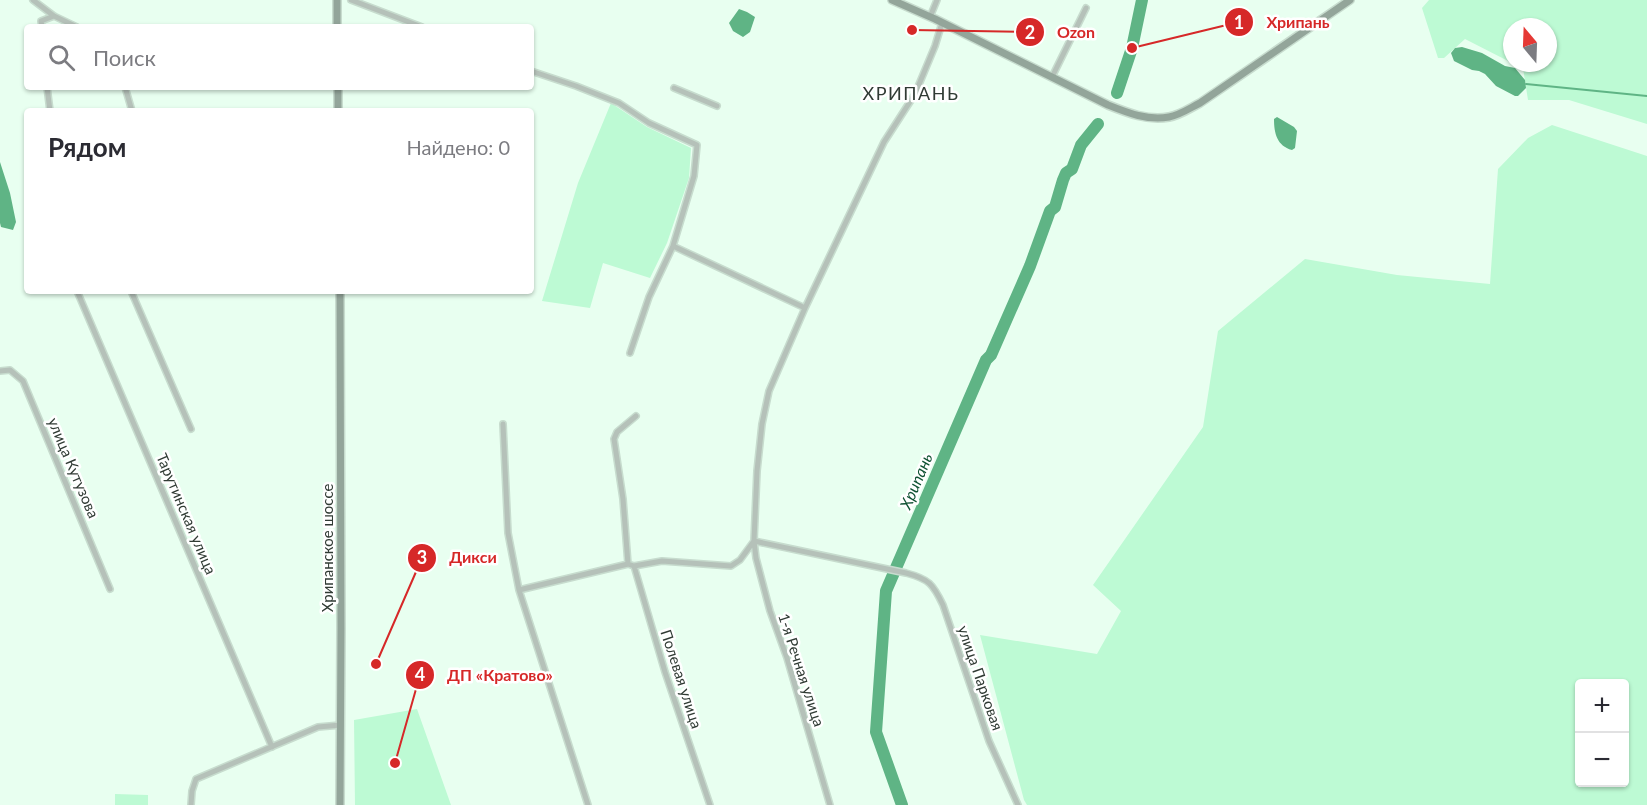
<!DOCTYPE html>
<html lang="ru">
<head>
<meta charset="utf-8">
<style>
	body { margin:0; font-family:Lato,sans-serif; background:#f7f7f7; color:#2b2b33 }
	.controls { position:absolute; right:18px; bottom:18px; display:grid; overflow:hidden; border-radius:6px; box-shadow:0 2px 4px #0004 }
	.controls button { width:54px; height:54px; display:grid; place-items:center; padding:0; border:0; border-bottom:2px solid #e1e1e2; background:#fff; color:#2b2b33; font:30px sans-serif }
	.compass { position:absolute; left:1503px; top:18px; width:54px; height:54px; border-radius:50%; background:#fff; box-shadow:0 2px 4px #0004; rotate:341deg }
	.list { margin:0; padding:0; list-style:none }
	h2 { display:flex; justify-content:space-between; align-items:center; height:78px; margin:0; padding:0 24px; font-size:26px }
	h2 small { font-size:20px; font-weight:400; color:#7c7c81 }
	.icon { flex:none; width:33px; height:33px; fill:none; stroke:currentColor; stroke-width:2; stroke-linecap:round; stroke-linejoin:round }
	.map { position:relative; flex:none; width:1647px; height:805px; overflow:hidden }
	.search { position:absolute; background:#fff; box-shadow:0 2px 4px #0004; left:24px; top:24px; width:510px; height:66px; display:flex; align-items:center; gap:15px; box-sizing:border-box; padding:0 21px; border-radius:6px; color:#7c7c81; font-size:22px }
	.panel { position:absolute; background:#fff; box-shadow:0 2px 4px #0004; left:24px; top:108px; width:510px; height:186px; border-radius:6px }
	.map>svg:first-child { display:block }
</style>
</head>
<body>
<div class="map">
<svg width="1647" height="805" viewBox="0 0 1647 805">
	<rect width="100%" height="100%" fill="#e8fff0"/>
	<path fill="#bdfad4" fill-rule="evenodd" d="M1429 0H1647V124L1569 100H1528L1523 68 1513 63H1548V27H1512V63L1465 39 1444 58H1438L1422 8Z
		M611 103 647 127 691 148 689 178 667 243 650 278 603 263 590 308 542 301 578 183Z
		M1552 125 1647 156V805H1027L1024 800 980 635 1097 654 1121 611 1093 585 1203 427 1218 331 1305 259 1397 275 1490 284 1498 169 1528 138ZM1580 684H1624V782H1580Z
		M417 709 451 805H355L354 720Z
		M115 794 148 795V805H115Z"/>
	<path fill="#5fb485" d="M739 9 747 12 755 17 750 32 743 37 733 31 729 23Z
		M1462 47 1482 53 1505 66 1515 68 1525 80 1526 88 1518 96H1515L1496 86 1485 74 1479 71 1472 70 1454 61 1451 53 1455 48Z
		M1277 117 1294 127 1297 131 1295 148 1292 150C1277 146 1274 133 1274 119Z
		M0 162 10 193 16 222 13 230 1 227 0 223Z"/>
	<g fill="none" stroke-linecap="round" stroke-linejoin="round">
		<path stroke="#5fb485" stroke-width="2" d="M1526 84 1647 96"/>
		<path stroke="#5fb485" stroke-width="12" d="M1117 93 1132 48 1142 0
			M902 805 876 732 886 591 986 360 991 355 1030 266 1050 211 1055 207 1063 180 1066 173 1072 169 1081 145 1098 124"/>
		<g stroke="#c7dcce" stroke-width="8">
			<path id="street" d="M33 0 54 16 77 27
				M351 0 422 27
				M930 17 937 0
				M42 27 41 21 54 16
				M531 71 576 86 619 103 649 123 697 145 694 176 673 246 649 297 630 353
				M1052 77 1086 8
				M47 87 50 111
				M125 87 132 111
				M674 88 717 106
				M673 246 805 308
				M77 291 272 747
				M131 291 191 429
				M0 371 10 370 23 381 110 589
				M503 424 508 533 519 590 588 805
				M754 541 906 573C929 579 933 584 943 605L989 741 1018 805
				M628 564 634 566 665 672 710 805
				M628 564 623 499 614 439 617 432 636 416
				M634 566 662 561 731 566 740 560 754 541
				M519 590 628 564
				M191 805 192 791 196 779 318 727 341 725
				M830 805 787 658 770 611 756 558 754 541 757 471 762 424 769 391 805 308 884 142 915 94 935 46 942 23"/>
		</g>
		<g stroke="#c7dcce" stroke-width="10">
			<path id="secondary" d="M337 0V27
				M892 0 935 19 1108 105C1128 113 1148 121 1169 117 1180 115 1190 108 1200 103L1350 0
				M338 87V111
				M340 291 341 628 340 805"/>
		</g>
		<use href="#street" stroke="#b5c1b9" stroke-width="5"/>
		<use href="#secondary" stroke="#93a59a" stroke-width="7"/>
	</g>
	<g text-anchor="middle" stroke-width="5" stroke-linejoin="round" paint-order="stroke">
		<g font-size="15" fill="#303b34" stroke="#fff">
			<text transform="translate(73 468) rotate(67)" y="5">улица Кутузова</text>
			<text transform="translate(186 514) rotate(67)" y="5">Тарутинская улица</text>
			<text transform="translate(328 548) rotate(-90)" y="5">Хрипанское шоссе</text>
			<text transform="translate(801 670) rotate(72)" y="5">1-я Речная улица</text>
			<text transform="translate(980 678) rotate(71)" y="5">улица Парковая</text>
			<text transform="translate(681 679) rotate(72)" y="5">Полевая улица</text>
		</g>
		<g font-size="16" font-style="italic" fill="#105233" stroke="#fff">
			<text transform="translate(916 481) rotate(-67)" y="6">Хрипань</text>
		</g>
		<g font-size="18" letter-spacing="1.5" fill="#303b34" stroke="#fff">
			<text x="911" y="100">ХРИПАНЬ</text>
		</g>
	</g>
	<path fill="none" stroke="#d62828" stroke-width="2" d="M1132 48L1239 22M912 30L1030 32M376 664L422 558M395 763L420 675"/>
	<g fill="#d62828" stroke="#fff" stroke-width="2">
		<circle cx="1132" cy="48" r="6"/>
		<circle cx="912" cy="30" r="6"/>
		<circle cx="376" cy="664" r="6"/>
		<circle cx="395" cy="763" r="6"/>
		<circle cx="1239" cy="22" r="15"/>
		<circle cx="1030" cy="32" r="15"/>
		<circle cx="422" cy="558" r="15"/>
		<circle cx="420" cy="675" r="15"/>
	</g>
	<g font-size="18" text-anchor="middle" font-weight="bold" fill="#fff">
		<text x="1239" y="29">1</text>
		<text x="1030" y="39">2</text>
		<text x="422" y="564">3</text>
		<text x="420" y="681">4</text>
	</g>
	<g font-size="16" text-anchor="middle" font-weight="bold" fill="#d62828" stroke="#fff" stroke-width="5" stroke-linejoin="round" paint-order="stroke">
		<text x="1298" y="28">Хрипань</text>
		<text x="1076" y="38">Ozon</text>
		<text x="473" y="563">Дикси</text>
		<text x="500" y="681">ДП «Кратово»</text>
	</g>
</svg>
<div class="controls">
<button>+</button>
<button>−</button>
</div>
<svg class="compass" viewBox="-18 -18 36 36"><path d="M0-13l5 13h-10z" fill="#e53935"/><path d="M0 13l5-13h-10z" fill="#7c7c81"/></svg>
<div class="search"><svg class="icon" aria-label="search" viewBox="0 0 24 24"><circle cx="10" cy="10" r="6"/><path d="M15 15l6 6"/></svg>Поиск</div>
<section class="panel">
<h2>Рядом<small>Найдено: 0</small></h2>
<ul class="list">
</ul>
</section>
</div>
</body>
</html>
